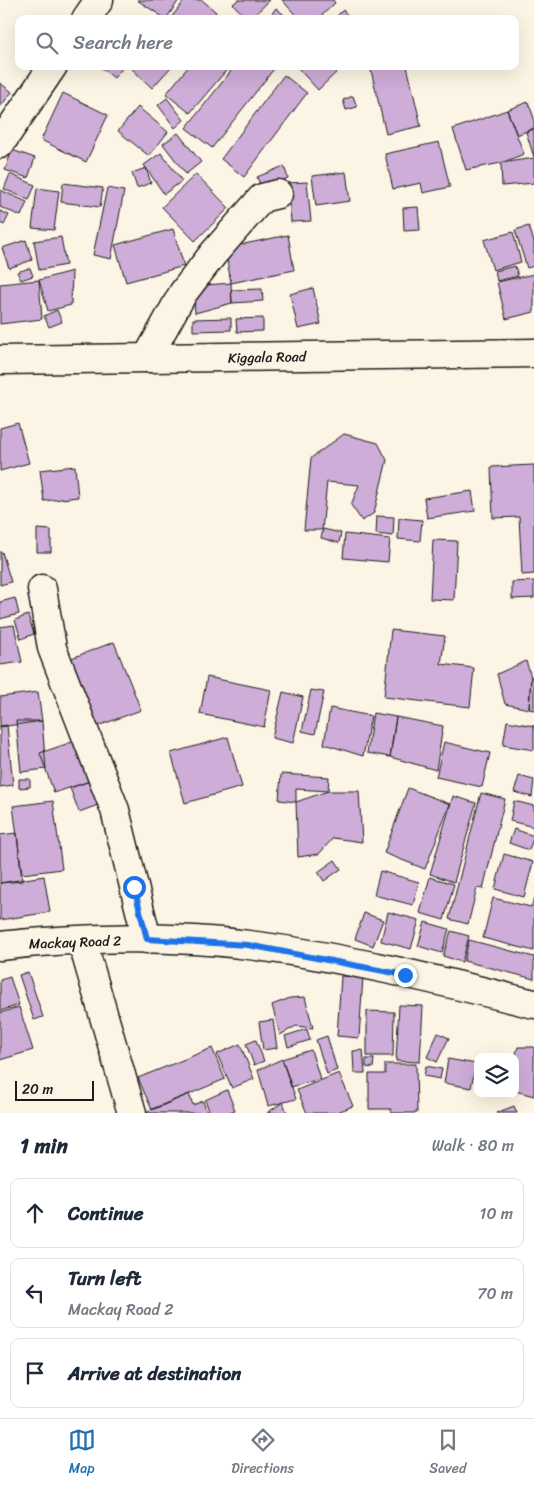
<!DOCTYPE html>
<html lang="en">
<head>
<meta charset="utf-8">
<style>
	body { margin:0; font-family:Sriracha,sans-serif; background:#f2f2f3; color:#1f2937 }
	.controls { position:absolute; right:15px; bottom:15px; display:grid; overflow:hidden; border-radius:10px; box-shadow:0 5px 20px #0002 }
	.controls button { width:45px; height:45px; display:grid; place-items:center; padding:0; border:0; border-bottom:1px solid #e0e1e3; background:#fff; color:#1f2937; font:25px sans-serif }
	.scale { position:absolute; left:15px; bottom:12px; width:79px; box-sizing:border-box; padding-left:5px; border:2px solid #1c1c1c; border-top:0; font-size:14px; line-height:18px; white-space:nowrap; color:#1c1c1c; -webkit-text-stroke:4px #fcf5e5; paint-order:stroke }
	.stop { position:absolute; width:15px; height:15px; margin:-11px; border:4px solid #1a73e8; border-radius:50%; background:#fff }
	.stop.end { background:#1a73e8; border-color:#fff; box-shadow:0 1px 5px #0008 }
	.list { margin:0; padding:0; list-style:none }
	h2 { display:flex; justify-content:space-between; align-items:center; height:65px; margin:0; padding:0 20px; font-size:21px }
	h2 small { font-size:16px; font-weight:400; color:#747a83 }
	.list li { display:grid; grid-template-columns:32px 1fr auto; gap:15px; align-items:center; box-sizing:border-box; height:70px; margin:0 10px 10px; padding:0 10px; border:1px solid #e0e1e3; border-radius:10px }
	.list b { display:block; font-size:19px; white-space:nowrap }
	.list p { margin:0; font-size:16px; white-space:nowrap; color:#747a83 }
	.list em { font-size:16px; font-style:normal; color:#747a83 }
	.icon { flex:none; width:28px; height:28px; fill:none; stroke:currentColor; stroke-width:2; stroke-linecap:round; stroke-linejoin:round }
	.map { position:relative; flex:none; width:534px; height:1113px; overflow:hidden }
	.search { position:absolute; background:#fff; box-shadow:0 5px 20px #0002; left:15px; right:15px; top:15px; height:55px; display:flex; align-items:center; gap:12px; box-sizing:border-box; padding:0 18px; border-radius:10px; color:#747a83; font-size:19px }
	.sheet { height:305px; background:#fff }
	nav { display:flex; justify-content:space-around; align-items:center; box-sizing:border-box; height:70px; border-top:1px solid #e0e1e3; background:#fff; font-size:14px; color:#747a83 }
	nav a { display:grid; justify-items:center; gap:2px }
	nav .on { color:#1f6fb2 }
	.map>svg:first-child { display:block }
</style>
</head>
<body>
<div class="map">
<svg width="534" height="1113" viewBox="0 0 534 1113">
	<rect width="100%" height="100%" fill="#fcf5e5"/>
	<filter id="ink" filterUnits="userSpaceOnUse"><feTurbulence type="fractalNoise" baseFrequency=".02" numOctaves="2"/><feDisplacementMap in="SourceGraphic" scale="10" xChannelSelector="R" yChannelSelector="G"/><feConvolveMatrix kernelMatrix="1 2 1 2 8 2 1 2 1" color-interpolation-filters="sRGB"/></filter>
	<g filter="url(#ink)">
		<path fill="#ceadd8" stroke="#1c1c1c" d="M137 0H179L166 19Z
			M185 0H202L216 12 211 19H170Z
			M238 0H270L250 19H247L233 4Z
			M282 0H333L335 3 318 19H299Z
			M276 8 289 19H268Z
			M343 10 351 19H334Z
			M99 66H124L114 78Z
			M129 66H172L152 88Z
			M189 66H230L190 113 166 94Z
			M235 66H271L273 70 212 148 186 128Z
			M296 66H343L318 90Z
			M370 66H407L421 126 386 134Z
			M284 75 307 93 244 177 221 159Z
			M0 83 12 92 0 107Z
			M63 93 108 115 86 162 41 140Z
			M353 96 357 107 346 110 343 100Z
			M167 98 184 120 175 128 158 105Z
			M528 102 534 118V128L517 135 507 110Z
			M138 107 168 132 149 156 118 131Z
			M507 110 524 154 501 163 466 170 453 129Z
			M534 129V157L526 132Z
			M178 133 201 162 186 174 163 144Z
			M439 142 450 187 423 193 421 183 393 189 385 154Z
			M12 150 35 158 28 178 5 170Z
			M161 153 182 181 164 194 144 165Z
			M534 158V183L502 186 501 163Z
			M284 166 288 178 262 189 257 177Z
			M146 168 151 183 137 188 132 173Z
			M346 172 350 201 316 206 312 176Z
			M10 174 35 185 29 200 4 189Z
			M196 174 229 208 195 241 162 207Z
			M307 182 311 221 291 222 288 183Z
			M63 183 103 188 100 207 61 202Z
			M37 188 59 191 54 230 32 228Z
			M107 188 124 191 111 259 93 255Z
			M0 190 27 202 21 216 0 207Z
			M418 207 420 230 404 231 403 208Z
			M0 211 9 215 4 225 0 223Z
			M529 226 534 242V266L527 268 515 230Z
			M173 229 184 266 126 282 115 245Z
			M513 232 521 262 493 270 484 240Z
			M288 235 294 270 231 283 225 248Z
			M61 237 66 265 39 270 34 241Z
			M26 240 32 260 9 268 2 248Z
			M515 266 518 276 497 281 495 271Z
			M30 268 33 276 21 280 17 272Z
			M72 271 71 305 48 311 39 280Z
			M534 274V312L506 319 497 282Z
			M39 280 42 319 0 324V284Z
			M231 283 232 303 195 313 193 286Z
			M313 288 321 324 298 329 290 294Z
			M262 289 263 301 232 303 231 290Z
			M57 310 62 322 49 327 44 316Z
			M231 318V330L193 331V319Z
			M263 318V331L237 332 236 319Z
			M18 423 29 463 0 471V428Z
			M344 434 378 443 387 460 374 513 362 521 351 505 359 485 327 482 322 530H304L311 458Z
			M534 465V574L522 575 519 517 493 518 491 467Z
			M75 466 78 497 44 501 40 470Z
			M472 491 475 511 427 518 424 498Z
			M377 516 394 517 393 536 376 534Z
			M399 518 422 520 420 541 398 539Z
			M37 529 51 530V552H37Z
			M323 529 341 533 339 543 321 538Z
			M345 534 390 539 388 562 343 558Z
			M433 540 457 541 454 600 430 599Z
			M0 552H2L11 582 0 585Z
			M534 581V598L512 599V582Z
			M15 598 19 614 0 619V602Z
			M28 615 34 634 21 639 15 620Z
			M14 625 22 662 0 665V627Z
			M391 630 445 636 441 664 474 668 470 707 384 697Z
			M114 642 141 710 95 727 69 659Z
			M526 661 531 677 529 709 505 704 497 674Z
			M207 677 271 690 264 727 200 714Z
			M531 677H534V710L529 709Z
			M311 690 324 692 315 734 302 731Z
			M38 692 42 721 0 727V697Z
			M283 692 303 697 293 743 272 738Z
			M330 708 371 716 363 756 324 744Z
			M373 713 396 717 390 757 367 753Z
			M396 717 443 726 436 770 390 757Z
			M16 721H42L46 769 21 772Z
			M507 721 534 726V750L503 745Z
			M7 725 13 785 0 787V726Z
			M228 737 242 787 185 803 171 753Z
			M75 741 90 781 54 793 40 753Z
			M444 742 490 753 482 787 436 777Z
			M281 774 329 777 328 791 296 789V802L279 800Z
			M519 776 534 780 532 797 514 792Z
			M19 779H30V787L19 788Z
			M90 781 98 805 79 812 70 788Z
			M408 788 450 804 425 869 384 853Z
			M328 791H359L362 842 333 838 319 854 298 857 296 802Z
			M481 793 505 799 483 889 477 888 468 924 449 919Z
			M453 796 476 803 454 882 430 874Z
			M53 801 62 869 22 874 13 806Z
			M514 801 534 806V827L510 821Z
			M514 829 534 836 529 850 509 843Z
			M17 833 22 881 0 883V835Z
			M504 854 533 862 524 897 495 889Z
			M335 860 341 869 324 881 318 872Z
			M380 871 419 882 413 905 374 895Z
			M44 876 50 912 0 920V883Z
			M430 877 454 884 444 920 420 913Z
			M493 898 531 907 534 899V951L483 938Z
			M388 912 419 920 411 949 381 941Z
			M364 913 383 920 373 946 355 939Z
			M425 922 449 929 442 953 418 946Z
			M451 931 469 936 462 962 443 956Z
			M469 940 534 957V979L464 961Z
			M28 972 43 1017 34 1020 19 975Z
			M341 976 363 977 359 1038 337 1036Z
			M10 977 19 1005 0 1011V980Z
			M305 997 313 1028 296 1026 280 1035 272 1005 290 998Z
			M399 1005 423 1006 420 1062 396 1061Z
			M19 1007 33 1050 0 1060V1013Z
			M367 1011 394 1012 393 1056H367Z
			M273 1020 277 1048 263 1050 259 1022Z
			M307 1029 310 1040 288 1047 285 1036Z
			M438 1033 449 1038 437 1062 427 1057Z
			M327 1036 337 1070 327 1074 316 1040Z
			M256 1040 264 1061 254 1065 246 1044Z
			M240 1044 254 1079 232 1088 217 1054Z
			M518 1047H534V1096L515 1091V1057Z
			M212 1048 225 1079 152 1110 138 1078Z
			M311 1050 320 1079 291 1087 282 1059Z
			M363 1050 365 1073H354L353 1051Z
			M282 1059 296 1099 268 1106 258 1070Z
			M366 1059H374L373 1068 366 1067Z
			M448 1059 476 1064 471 1088 444 1083Z
			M385 1064H416L417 1113H391V1109H369V1074H385Z
			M426 1066 442 1069 440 1079 424 1076Z
			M339 1073 353 1106 335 1113H307L297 1090Z
			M227 1090 235 1110 227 1113H210L205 1100Z
			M189 1094 193 1105 203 1101 207 1113H142Z
			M283 1102 287 1113H267Z
			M514 1106 517 1113H496Z"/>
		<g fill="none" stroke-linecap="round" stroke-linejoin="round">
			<g stroke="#1c1c1c" stroke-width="31">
				<path id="minor" d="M86 19 99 0
					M0 144 53 66
					M147 358 183 293 213 254 262 198 278 194
					M42 589 52 648 115 810 147 939
					M82 941 132 1113"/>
			</g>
			<g stroke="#1c1c1c" stroke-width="31">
				<path id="tertiary" d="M0 360 534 353
					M0 946C78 937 171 935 249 945 345 957 441 981 534 1004"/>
			</g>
			<use href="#minor" stroke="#fcf5e5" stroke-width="28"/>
			<use href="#tertiary" stroke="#fcf5e5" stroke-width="28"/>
		</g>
	</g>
	<g fill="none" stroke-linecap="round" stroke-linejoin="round" filter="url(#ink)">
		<path stroke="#1a73e8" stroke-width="6" d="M134 887 147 939 248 945 405 975"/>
	</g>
	<g text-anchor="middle" stroke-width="5" stroke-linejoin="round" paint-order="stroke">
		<g font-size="14" fill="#1c1c1c" stroke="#fcf5e5">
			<text transform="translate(267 357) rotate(-1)" y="5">Kiggala Road</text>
			<text transform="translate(75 942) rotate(-2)" y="5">Mackay Road 2</text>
		</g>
	</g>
</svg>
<div class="controls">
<button><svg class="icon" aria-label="layers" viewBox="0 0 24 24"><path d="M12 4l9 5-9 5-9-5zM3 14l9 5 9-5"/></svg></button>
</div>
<div class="scale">20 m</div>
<div class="stop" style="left:134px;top:887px"></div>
<div class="stop end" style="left:405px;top:975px"></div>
<div class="search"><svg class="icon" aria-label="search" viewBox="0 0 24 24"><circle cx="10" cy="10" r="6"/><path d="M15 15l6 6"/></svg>Search here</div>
</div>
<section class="sheet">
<h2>1 min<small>Walk · 80 m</small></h2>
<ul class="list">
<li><svg class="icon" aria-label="ahead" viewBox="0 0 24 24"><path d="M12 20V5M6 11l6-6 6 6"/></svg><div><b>Continue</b></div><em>10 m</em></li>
<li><svg class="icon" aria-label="left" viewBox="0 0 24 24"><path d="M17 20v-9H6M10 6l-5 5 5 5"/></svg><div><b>Turn left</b><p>Mackay Road 2</p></div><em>70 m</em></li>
<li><svg class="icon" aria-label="arrive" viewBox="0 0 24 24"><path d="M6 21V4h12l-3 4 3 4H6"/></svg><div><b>Arrive at destination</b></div></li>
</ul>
</section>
<nav>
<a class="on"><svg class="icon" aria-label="map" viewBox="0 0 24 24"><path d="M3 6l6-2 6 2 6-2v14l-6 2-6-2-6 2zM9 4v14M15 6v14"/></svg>Map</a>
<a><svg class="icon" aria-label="directions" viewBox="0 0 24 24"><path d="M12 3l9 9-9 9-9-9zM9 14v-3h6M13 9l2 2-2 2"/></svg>Directions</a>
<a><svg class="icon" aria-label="saved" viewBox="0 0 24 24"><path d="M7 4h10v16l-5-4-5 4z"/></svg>Saved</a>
</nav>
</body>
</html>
